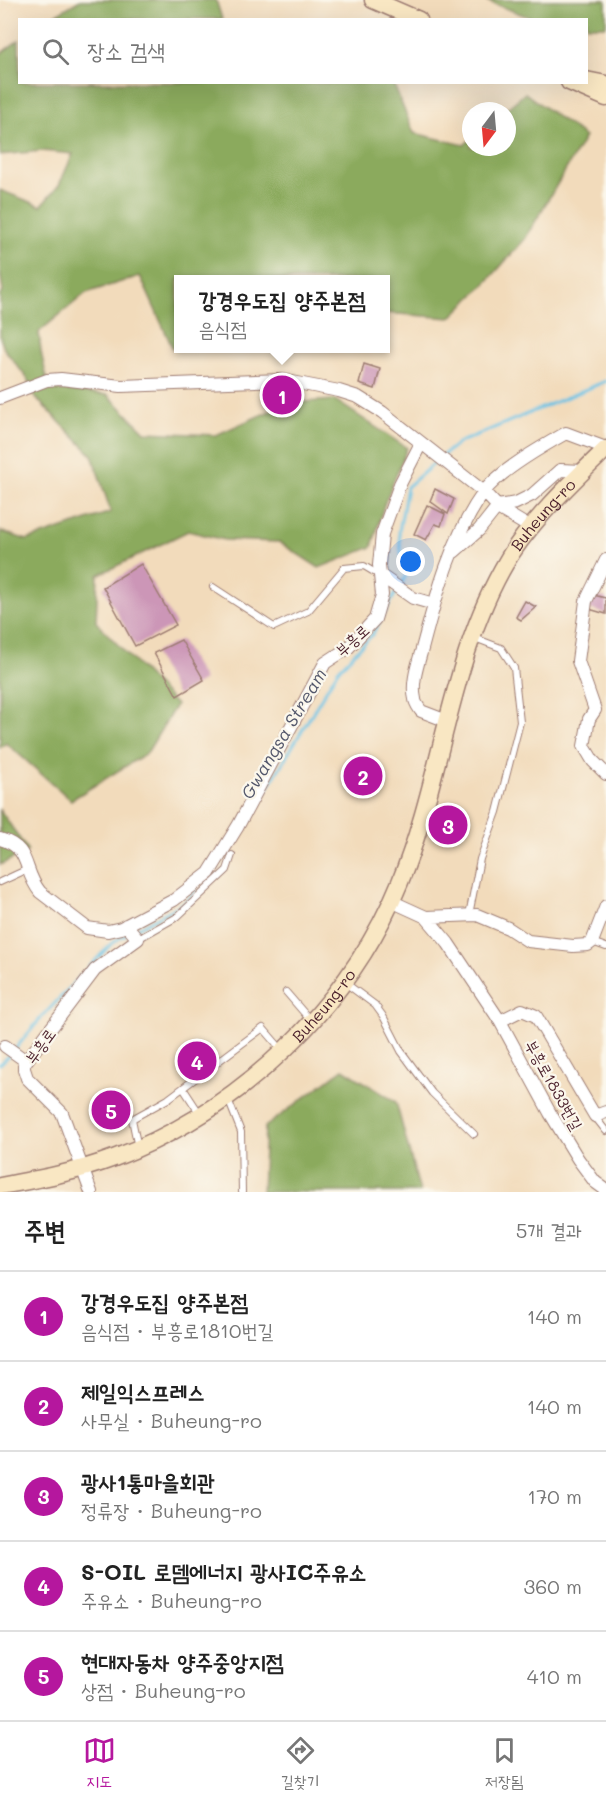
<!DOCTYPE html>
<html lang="ko">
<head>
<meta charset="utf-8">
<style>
	body { margin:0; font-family:Mali,"Poor Story",sans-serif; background:#f2f2f2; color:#222 }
	.compass { position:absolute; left:462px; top:102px; width:54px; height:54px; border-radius:50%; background:#fff; box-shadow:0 6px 24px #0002; rotate:196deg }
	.you { position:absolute; left:411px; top:562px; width:21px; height:21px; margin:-15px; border:4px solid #fff; border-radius:50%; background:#1a73e8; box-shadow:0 0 0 9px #1a73e833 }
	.badge { display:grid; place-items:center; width:39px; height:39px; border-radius:50%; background:#b5179e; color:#fff; font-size:20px; font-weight:700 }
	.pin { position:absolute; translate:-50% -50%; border:3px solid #fff; box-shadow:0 2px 6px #0006 }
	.popup { position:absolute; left:174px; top:275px; width:216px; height:78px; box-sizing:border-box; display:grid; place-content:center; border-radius:0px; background:#fff; filter:drop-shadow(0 2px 4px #0005); font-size:20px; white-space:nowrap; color:#767676 }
	.popup b { font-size:22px; color:#222 }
	.popup::after { content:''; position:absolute; left:50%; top:100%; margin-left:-12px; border:12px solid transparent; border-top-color:#fff }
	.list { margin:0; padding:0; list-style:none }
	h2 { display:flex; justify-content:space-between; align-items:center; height:78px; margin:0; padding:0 24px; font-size:26px }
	h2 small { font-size:20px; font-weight:400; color:#767676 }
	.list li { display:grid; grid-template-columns:39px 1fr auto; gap:18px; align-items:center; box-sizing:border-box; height:90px; padding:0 24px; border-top:2px solid #e0e0e0 }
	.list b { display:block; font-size:22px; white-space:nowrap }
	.list p { margin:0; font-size:20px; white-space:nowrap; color:#767676 }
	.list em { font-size:20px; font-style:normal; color:#767676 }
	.icon { flex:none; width:33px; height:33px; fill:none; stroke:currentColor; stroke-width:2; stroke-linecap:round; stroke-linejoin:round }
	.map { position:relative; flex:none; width:606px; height:1192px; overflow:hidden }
	.search { position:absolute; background:#fff; box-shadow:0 6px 24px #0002; left:18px; right:18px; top:18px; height:66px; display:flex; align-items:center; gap:15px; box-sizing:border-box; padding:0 21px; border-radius:0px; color:#767676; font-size:22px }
	.sheet { height:528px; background:#fff }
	nav { display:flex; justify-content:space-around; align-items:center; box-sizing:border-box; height:84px; border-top:2px solid #e0e0e0; background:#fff; font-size:16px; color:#767676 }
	nav a { display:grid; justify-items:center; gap:3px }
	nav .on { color:#b5179e }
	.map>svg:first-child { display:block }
</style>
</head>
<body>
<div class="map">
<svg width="606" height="1192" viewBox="0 0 606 1192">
	<rect width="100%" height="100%" fill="#fbf7ec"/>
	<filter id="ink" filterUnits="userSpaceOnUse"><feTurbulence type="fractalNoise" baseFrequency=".0167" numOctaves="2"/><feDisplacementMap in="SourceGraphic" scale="12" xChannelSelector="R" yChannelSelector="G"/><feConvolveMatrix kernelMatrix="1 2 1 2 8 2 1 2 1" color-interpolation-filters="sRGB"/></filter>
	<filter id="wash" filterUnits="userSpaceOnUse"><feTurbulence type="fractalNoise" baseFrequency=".008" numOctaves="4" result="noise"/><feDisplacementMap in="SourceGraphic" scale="24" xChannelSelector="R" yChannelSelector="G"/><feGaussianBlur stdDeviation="1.35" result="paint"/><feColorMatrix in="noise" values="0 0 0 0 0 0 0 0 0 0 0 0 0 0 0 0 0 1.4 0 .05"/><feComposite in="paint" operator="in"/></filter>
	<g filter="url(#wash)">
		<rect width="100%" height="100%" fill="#f2dbbb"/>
		<path fill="#8baa5d" stroke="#6a6444" stroke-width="1.5" d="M80 0H216L222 19H48Z
			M484 0H606V26H587L586 20 534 19Z
			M19 40 20 82 393 83 414 133 464 145 471 139V147H507V111H504L525 93 585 137 525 239 485 284 450 318 386 313V280H178V348L173 349 140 276 86 293 39 332 41 352 49 388 108 395 145 432 216 435 288 403 335 400 407 448 384 505 372 547 319 568 279 542 225 540 188 531 98 575 96 622 176 705 147 753 71 800 6 743 0 748V531L27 540 111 512 92 455 33 395 27 378 4 349 0 337V295L3 292 0 271V190L41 206 59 185 73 154 42 151 0 155V54Z
			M0 810 28 851 0 865Z
			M343 1069 396 1102 420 1192H262L265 1127Z"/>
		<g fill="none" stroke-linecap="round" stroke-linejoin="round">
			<path stroke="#66c1e4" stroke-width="3" d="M442 456 458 443 606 381
				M401 585 406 576 401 552 399 532 407 487 437 461
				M242 831 338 670 372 635 397 591
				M134 930 185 902 196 890
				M16 1048 41 1018 112 943 128 933
				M0 1064 12 1053"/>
		</g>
		<g id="blocks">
			<path fill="#cc96b7" d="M364 364 380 369 375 389 359 384Z
				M265 389 292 390 291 398 265 399Z
				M435 489 454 499 448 514 430 501Z
				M427 505 445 514 441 526 435 524 426 540 414 534Z
				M141 564 176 625 135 646 103 587Z
				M593 595 606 598V614L589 609Z
				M525 601 536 607 521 620 516 617Z
				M181 640 204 680 177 696 154 653Z"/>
		</g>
	</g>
	<g filter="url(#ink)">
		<use href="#blocks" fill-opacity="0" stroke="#9e7d73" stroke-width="1.5"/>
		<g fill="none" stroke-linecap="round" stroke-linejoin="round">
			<g stroke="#9e7d73" stroke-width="8">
				<path id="lane" d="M213 587 274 627 308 611 344 568 364 566 379 575
					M0 882 28 869
					M469 915 480 859 497 812 520 722 514 668 501 648 472 637
					M138 939 177 917 227 870 232 855
					M592 942 606 947
					M344 982 375 1005 383 1016 401 1051 432 1093 474 1134
					M286 992 311 1021
					M183 1088 200 1114
					M228 1099 241 1132 242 1192
					M595 1117 606 1131
					M138 1148 132 1119 168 1099 263 1028 282 1050"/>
			</g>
			<g stroke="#9e7d73" stroke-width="14">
				<path id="street" d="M0 398 47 380 61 379 121 386 282 380 339 391 358 397 382 412 484 492 501 510 531 528
					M454 552 479 530 498 506 516 503 532 495 560 470 583 471
					M606 560 586 601 578 661 595 710 589 719 584 746 593 761 606 774
					M380 575 413 598 434 604
					M447 721 421 711C419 708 415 703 415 699 411 683 418 664 422 649 436 596 451 538 484 492 499 471 543 446 566 433L606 448
					M0 839C32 848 22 870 40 892L87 928 108 931 121 928 174 900 209 873 238 826 325 663 348 648 375 619 382 595 379 565 382 534 400 484 421 443
					M391 901 426 917 448 943 500 1021 550 1113 578 1159 595 1182 606 1190
					M426 917 477 915 508 928 528 941 573 946 588 945 592 942 606 906
					M500 1021 522 1010 536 1016 595 1116 606 1112
					M5 1046 26 1061
					M91 1192 62 1113 27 1078 24 1069V1064L95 970 138 939 126 925"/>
			</g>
			<g stroke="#9e7d73" stroke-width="19">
				<g id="secondary">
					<path d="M373 0 419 20"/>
					<path d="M586 80 606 84"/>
					<path d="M569 82 606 98"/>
					<path id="s1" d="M0 1186C39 1179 77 1172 114 1158 239 1111 349 1007 400 882 443 777 449 658 508 559 530 522 575 479 606 449"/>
				</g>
			</g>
			<use href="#lane" stroke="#fff" stroke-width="6"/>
			<use href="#street" stroke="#fff" stroke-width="12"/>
			<use href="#secondary" stroke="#f9e7c3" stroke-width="16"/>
		</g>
	</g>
	<g text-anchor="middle" stroke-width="4.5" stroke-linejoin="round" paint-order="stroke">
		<g font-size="16" fill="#4a1f2b" stroke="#fbf7ec">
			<text dy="6" stroke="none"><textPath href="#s1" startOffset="924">Buheung-ro</textPath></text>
			<text transform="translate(352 640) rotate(-42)" y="6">부흥로</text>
			<text dy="6" stroke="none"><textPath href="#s1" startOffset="380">Buheung-ro</textPath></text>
			<text transform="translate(40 1046) rotate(-54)" y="6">부흥로</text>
			<text transform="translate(554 1085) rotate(61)" y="6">부흥로1833번길</text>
		</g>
		<g font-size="18" font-style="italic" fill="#54586c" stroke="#fbf7ec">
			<text transform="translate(284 734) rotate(-59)" y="6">Gwangsa Stream</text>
		</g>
	</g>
</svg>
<svg class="compass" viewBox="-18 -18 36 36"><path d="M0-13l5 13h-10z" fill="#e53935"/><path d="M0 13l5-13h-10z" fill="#767676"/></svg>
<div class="you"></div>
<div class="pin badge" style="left:282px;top:395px">1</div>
<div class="popup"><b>강경우도집 양주본점</b>음식점</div>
<div class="pin badge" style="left:363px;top:776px">2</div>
<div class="pin badge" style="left:448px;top:825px">3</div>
<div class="pin badge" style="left:197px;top:1061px">4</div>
<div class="pin badge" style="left:111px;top:1110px">5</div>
<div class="search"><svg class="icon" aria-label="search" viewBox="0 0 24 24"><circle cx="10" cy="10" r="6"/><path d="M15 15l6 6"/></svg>장소 검색</div>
</div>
<section class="sheet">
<h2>주변<small>5개 결과</small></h2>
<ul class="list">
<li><span class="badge">1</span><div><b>강경우도집 양주본점</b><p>음식점 · 부흥로1810번길</p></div><em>140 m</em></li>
<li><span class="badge">2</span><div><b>제일익스프레스</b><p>사무실 · Buheung-ro</p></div><em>140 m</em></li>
<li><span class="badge">3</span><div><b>광사1통마을회관</b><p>정류장 · Buheung-ro</p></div><em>170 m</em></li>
<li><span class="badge">4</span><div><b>S-OIL 로뎀에너지 광사IC주유소</b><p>주유소 · Buheung-ro</p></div><em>360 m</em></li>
<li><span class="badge">5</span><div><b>현대자동차 양주중앙지점</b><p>상점 · Buheung-ro</p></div><em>410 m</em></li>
</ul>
</section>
<nav>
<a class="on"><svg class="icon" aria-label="map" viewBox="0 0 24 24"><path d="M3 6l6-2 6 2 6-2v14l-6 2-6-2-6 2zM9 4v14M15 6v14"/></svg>지도</a>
<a><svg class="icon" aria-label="directions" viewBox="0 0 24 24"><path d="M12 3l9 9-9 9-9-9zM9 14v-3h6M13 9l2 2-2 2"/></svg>길찾기</a>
<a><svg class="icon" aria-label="saved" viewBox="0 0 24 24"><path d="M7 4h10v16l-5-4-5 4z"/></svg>저장됨</a>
</nav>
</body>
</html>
